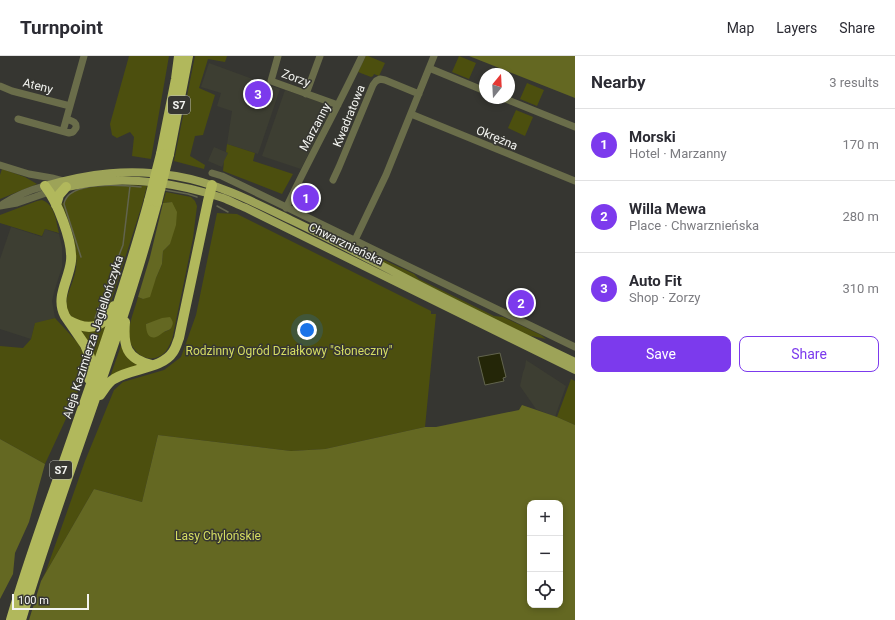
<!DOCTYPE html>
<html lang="en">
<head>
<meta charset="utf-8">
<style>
	body { margin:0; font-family:Roboto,sans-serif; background:#f7f7f7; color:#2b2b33 }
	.controls { position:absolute; right:12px; bottom:12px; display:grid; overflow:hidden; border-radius:8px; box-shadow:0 2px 6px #0003 }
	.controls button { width:36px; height:36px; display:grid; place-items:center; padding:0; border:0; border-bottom:1px solid #e1e1e2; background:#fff; color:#2b2b33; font:20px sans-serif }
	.compass { position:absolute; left:479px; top:12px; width:36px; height:36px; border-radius:50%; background:#fff; box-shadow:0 2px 6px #0003; rotate:18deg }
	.scale { position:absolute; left:12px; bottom:10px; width:77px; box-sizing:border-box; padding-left:4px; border:2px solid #f4f5f1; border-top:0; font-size:11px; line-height:14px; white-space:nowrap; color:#f4f5f1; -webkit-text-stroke:3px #363631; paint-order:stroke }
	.you { position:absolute; left:307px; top:274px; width:14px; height:14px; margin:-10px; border:3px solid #fff; border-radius:50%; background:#1a73e8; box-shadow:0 0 0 6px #1a73e833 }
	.badge { display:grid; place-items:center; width:26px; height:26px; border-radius:50%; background:#7c3aed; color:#fff; font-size:13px; font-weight:700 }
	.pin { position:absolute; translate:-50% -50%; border:2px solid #fff; box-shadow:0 1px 4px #0006 }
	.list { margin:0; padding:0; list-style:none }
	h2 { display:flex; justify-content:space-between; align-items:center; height:52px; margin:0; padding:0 16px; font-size:17px }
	h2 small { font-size:13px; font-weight:400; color:#7c7c81 }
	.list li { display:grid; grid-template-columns:26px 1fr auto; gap:12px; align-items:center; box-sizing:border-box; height:72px; padding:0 16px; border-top:1px solid #e1e1e2 }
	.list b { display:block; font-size:15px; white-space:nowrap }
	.list p { margin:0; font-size:13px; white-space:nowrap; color:#7c7c81 }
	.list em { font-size:13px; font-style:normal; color:#7c7c81 }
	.actions { display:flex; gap:8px; padding:12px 16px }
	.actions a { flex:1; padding:9px 0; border:1px solid #7c3aed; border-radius:8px; text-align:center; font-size:14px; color:#7c3aed }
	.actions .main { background:#7c3aed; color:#fff }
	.icon { flex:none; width:22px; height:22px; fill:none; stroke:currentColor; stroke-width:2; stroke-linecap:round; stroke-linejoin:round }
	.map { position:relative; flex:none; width:575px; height:564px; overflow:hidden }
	header { display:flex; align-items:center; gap:24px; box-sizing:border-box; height:56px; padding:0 20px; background:#fff; border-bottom:1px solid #e1e1e2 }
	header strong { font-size:19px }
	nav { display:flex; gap:22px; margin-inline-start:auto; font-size:14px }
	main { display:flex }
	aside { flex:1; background:#fff }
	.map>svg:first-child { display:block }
</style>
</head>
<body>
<header>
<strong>Turnpoint</strong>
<nav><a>Map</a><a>Layers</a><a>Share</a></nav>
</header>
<main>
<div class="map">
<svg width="575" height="564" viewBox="0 0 575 564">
	<rect width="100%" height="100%" fill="#363631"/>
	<path fill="#3d3e32" d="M209 7 280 33 258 98 227 88 232 55 217 50 221 37 201 31Z
		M285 34 323 47 324 49 331 52V53L301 113 262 100Z
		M214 91 228 97 222 111 208 105Z
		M11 171 42 181 45 173 59 178 62 191V211L54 236 52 245 55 262 35 268 31 283 0 273V203Z
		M526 304 566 330 555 361 536 353 520 330 523 316 525 311Z"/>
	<path fill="#4c4f0e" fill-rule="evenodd" d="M129 0H169L151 103 132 100 134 81 130 76 117 82 112 79 110 68Z
		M195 0H227L225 6 208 3 199 32 215 39 203 79 195 80 190 100 205 109 204 113 174 105Z
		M366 0H368L385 7 379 20 374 18 373 20 371 21 358 16Z
		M459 0 476 7 469 23 452 16Z
		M527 27 544 34 537 50 520 43Z
		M516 54 533 61 525 80 508 72Z
		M227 88 255 97 253 105 293 118 282 138 223 115 224 105 228 97 226 96Z
		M2 113 25 121 37 128 0 143V119Z
		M128 129 147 130 142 149 110 249 100 265 83 268C79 266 75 264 72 261 60 250 70 235 73 224 76 216 77 207 76 199 76 182 68 165 62 148 65 145 67 141 70 138 80 129 115 130 128 129Z
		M166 136 191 141 195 145 197 150 193 182 172 284C170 287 169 291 166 295 158 305 143 305 135 294 132 290 129 286 129 280 128 268 135 253 138 241L143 243 156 222 162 208 163 195 170 188 172 146 163 147ZM153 266 171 273 164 276 146 268Z
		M42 144C55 149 56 165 59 177L45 173 42 180 0 167V159L37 145Z
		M217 157 237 158 431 255V258H436L425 371 325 393 291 395 158 379 142 446 94 433 41 525 46 515 85 405 114 334 123 326 164 314 181 301 196 259Z
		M373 199 414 218 419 223 494 260 503 261 541 279 546 283 527 279 492 262 372 201Z
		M55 262 78 287 86 303V311L76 341 45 408 0 383V290L23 292 31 283 35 267Z
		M107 267 95 303 76 271Z
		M122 287 141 309 110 321Z
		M571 323 575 325V369L557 361Z"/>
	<path fill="#646822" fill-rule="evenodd" d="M469 0H575V42Z
		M172 146 177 156 176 169 170 188 163 195 162 208 156 222 150 241 143 243 138 241 150 201 163 147Z
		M170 261C172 264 174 266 172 270 171 274 168 274 164 276 162 277 159 280 156 281 147 284 146 273 146 268L162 262Z
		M522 349 557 361 575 369V564H29L41 525 94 433 142 446 158 379 291 395 325 393 425 371H436L519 354ZM530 447H560V549H530Z
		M0 383 45 408 29 466 15 497 13 518 0 543Z"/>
	<path fill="#242608" stroke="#62644e" d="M500 297 506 321 503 322 504 325 485 329 478 301Z"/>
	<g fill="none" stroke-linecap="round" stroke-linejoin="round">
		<path stroke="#62644e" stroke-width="1.5" d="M165 134 188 138 197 141
			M217 150 228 156
			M81 201 64 148C68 124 123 129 141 131
			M95 262 123 189 130 130"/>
		<path stroke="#6a6d4a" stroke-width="7" d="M278 0 271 25 338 49
			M429 12 485 35
			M0 30 12 35 70 50
			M306 38 320 0
			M503 42 575 71
			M411 58 575 125
			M18 63 69 77 73 76 76 72C77 66 72 65 67 63
			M63 75 84 0
			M0 109 29 118 52 122 63 125
			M212 117 222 120 575 291
			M333 124 339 111 373 29 376 25 380 23 385 24 419 38
			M3 148C17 139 29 134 45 130
			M0 150 17 147 49 136
			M286 152C310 101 338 51 362 0
			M355 184 386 119 434 0"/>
		<path stroke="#9da358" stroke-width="8" d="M45 130C89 117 130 112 176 120 217 127 254 146 291 164 327 181 361 199 396 217 455 248 515 277 575 306
			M49 136C62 132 75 129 88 127 132 120 181 128 223 142 231 145 238 149 246 152L575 314"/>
		<path stroke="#b1b85c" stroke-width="10" d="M161 98 176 23 179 0
			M169 98 183 26 188 0
			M45 130C57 145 73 185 71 205 69 224 55 241 65 260L85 289 88 296 91 304 89 323
			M56 149 59 139 66 131
			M68 264C80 271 94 275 105 264 109 260 111 255 114 250
			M125 266C123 290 126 303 152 309
			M100 339C105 333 107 327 114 323 131 312 162 313 173 296 176 292 177 287 179 282L208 145 212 129
			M11 564C30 498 55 433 77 368 103 295 128 221 149 145
			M21 564C63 423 119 288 157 146"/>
		<path stroke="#b1b85c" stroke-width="10" d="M149 145 161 98
			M157 146 169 98"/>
	</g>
	<g text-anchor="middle" stroke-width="3" stroke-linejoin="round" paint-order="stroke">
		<g fill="#363631" stroke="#bbbcb7" stroke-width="1">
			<rect x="168" y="40" width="22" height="18" rx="3"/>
			<rect x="50" y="405" width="22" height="18" rx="3"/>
		</g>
		<g font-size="11" font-weight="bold" fill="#f4f5f1">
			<text x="179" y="53">S7</text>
			<text x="61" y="418">S7</text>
		</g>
		<g font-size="12" fill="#f4f5f1" stroke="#363631">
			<text transform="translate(296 22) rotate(20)" y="4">Zorzy</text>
			<text transform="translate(38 30) rotate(14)" y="4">Ateny</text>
			<text transform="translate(349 60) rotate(-68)" y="4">Kwadratowa</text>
			<text transform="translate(315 71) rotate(-62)" y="4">Marzanny</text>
			<text transform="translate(497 82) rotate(23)" y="4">Okrężna</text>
			<text transform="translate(346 188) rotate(26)" y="4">Chwarznieńska</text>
			<text transform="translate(93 281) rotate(-72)" y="4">Aleja Kazimierza Jagiellończyka</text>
		</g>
		<g font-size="12" fill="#d5dd62" stroke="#363631">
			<text x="289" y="299">Rodzinny Ogród Działkowy "Słoneczny"</text>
			<text x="218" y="484">Lasy Chylońskie</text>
		</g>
	</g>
</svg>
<div class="controls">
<button>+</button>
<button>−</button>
<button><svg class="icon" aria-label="locate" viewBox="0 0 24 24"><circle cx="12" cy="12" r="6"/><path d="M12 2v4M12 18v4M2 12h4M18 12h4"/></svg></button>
</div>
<svg class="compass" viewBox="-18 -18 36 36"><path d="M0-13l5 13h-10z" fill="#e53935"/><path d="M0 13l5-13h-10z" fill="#7c7c81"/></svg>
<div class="scale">100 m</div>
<div class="you"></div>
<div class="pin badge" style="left:306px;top:142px">1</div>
<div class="pin badge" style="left:521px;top:247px">2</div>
<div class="pin badge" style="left:258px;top:38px">3</div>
</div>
<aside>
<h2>Nearby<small>3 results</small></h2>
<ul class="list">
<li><span class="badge">1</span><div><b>Morski</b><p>Hotel · Marzanny</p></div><em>170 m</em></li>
<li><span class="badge">2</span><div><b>Willa Mewa</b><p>Place · Chwarznieńska</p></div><em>280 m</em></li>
<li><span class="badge">3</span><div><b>Auto Fit</b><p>Shop · Zorzy</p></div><em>310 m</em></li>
</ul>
<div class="actions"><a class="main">Save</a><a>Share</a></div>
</aside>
</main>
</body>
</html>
